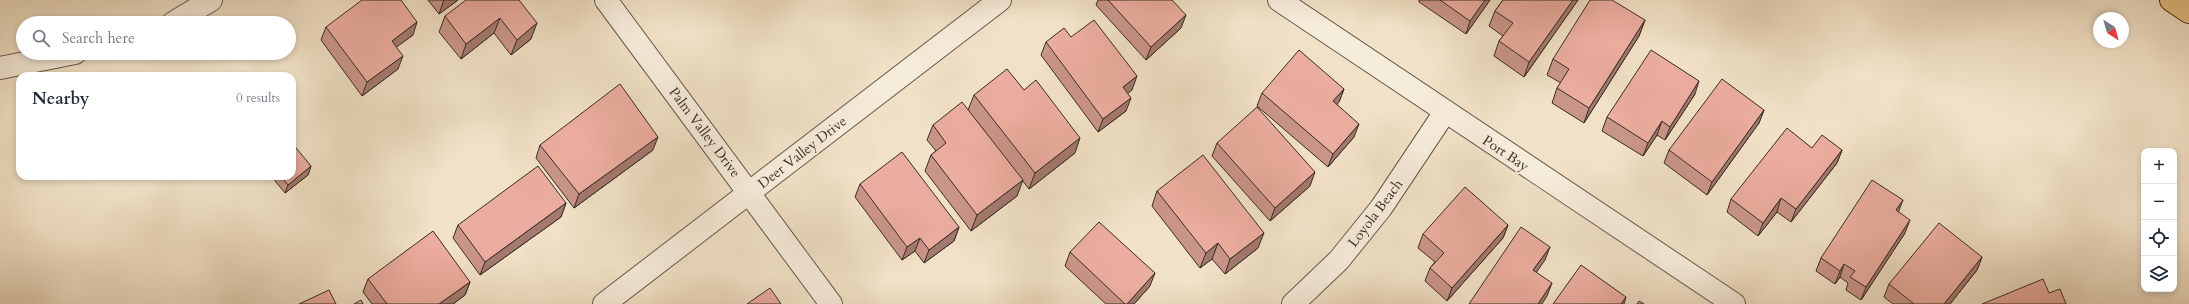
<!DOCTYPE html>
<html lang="en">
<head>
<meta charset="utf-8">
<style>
	body { margin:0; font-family:Cardo,serif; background:#f6f6f7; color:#1f2937 }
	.controls { position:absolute; right:12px; bottom:12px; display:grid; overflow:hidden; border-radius:8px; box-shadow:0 2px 6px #0003 }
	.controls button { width:36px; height:36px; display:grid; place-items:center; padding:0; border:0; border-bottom:1px solid #e0e1e3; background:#fff; color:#1f2937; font:20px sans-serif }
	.compass { position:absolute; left:2093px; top:12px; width:36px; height:36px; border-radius:50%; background:#fff; box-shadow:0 2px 6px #0003; rotate:143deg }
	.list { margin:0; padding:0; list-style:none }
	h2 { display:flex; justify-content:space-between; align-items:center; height:52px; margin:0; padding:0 16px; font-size:17px }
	h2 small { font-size:13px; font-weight:400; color:#747a83 }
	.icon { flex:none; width:22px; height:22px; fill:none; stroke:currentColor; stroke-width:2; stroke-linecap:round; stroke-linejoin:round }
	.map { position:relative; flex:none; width:2189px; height:304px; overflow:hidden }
	.search { position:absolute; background:#fff; box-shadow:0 2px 6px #0003; left:16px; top:16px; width:280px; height:44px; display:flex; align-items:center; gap:10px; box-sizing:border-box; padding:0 14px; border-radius:22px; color:#747a83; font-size:15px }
	.panel { position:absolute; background:#fff; box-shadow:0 2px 6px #0003; left:16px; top:72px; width:280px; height:108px; border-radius:12px }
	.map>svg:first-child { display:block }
</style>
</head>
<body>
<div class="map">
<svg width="2189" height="304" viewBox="0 0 2189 304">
	<rect width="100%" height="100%" fill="#f1e1c6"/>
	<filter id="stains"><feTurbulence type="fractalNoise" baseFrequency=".005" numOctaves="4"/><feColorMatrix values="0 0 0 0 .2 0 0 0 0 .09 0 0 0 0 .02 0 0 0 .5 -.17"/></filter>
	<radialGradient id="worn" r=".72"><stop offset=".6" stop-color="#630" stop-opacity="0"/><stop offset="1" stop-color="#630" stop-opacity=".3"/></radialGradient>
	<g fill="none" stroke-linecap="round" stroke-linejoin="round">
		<g stroke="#665a4e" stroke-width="24">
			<path id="minor" d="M606 0 831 304
				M1279 0 1734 304
				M173 23 211 0
				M0 68 75 53
				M604 304 1000 0
				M1293 304 1339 260 1381 208 1445 112"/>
		</g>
		<g stroke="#382d26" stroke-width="24">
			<path id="major" d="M2171 0 2189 12"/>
		</g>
		<use href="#minor" stroke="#f6ecda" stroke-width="22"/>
		<use href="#major" stroke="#e8c083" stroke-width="22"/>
	</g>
	<path fill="#ca9589" stroke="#382d26" d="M428 0H458L439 14Z
		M519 0 531 39 511 55 494 33 461 59 439 32 445 16Z
		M1098 0H1172L1181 28 1146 60 1096 5Z
		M1419 0H1490L1466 34 1419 2Z
		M1503 0H1578L1524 77 1494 56 1499 41 1503 36 1489 26 1495 11Z
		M1645 20 1639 36 1584 123 1552 103 1557 88 1561 83 1547 75 1553 59Z
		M326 27 413 35 396 47 398 69 362 96 321 40Z
		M1071 37 1132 90 1127 93 1126 111 1098 132 1041 55 1046 42Z
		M1344 89 1339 102 1337 104 1354 137 1328 167 1257 106 1262 93Z
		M1024 90 1075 153 1029 189 1022 180 1017 196 971 231 925 171 931 155 936 151 927 140 933 125 968 110 974 95Z
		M1695 94 1665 140 1657 135 1643 156 1602 131 1607 117Z
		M1764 110 1759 123 1707 195 1664 163 1669 150Z
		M1217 143 1310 186 1270 221 1212 156Z
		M540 145 653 150 574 208 536 158Z
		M1812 148 1842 150 1837 163 1791 222 1777 212 1758 236 1727 212 1731 199Z
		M311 166 308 175 285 193 271 176H292Z
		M860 184 959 227 954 241 924 263 915 251 902 260 855 197Z
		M1157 191 1258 248 1225 274 1212 259 1200 268 1152 206Z
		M566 203 561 217 480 275 453 238 458 225Z
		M1898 212 1905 233 1861 300 1846 290 1848 283 1840 277 1835 284 1816 271 1821 258Z
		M1508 225 1503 238 1447 301 1425 281 1430 268 1435 262 1418 248 1423 234Z
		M1070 252 1150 286 1134 304H1106L1065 266Z
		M1982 257 1977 270 1950 304H1893L1884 297 1889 284Z
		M368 279 470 282 465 295 453 304H372L363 292Z"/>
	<path fill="#a4796f" stroke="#382d26" d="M444 0H458L439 14Z
		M1485 0H1490L1466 34 1470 21Z
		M1573 0H1578L1524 77 1529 62Z
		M1186 15 1181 28 1146 60 1151 47Z
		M500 18 494 33 461 59 466 44Z
		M1645 20 1639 36 1584 123 1589 108Z
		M417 22 413 35 387 54 392 41Z
		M537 23 531 39 511 55 517 40Z
		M403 56 398 69 362 96 367 82Z
		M1137 76 1132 90 1118 101 1123 87Z
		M1699 81 1695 94 1665 140 1670 127Z
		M1344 89 1339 102 1328 115 1333 101Z
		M1131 98 1126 111 1098 132 1103 119Z
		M1764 110 1759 123 1707 195 1712 182Z
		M1662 121 1657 135 1643 156 1648 143Z
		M1359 124 1354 137 1328 167 1333 154Z
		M658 137 653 150 574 208 579 194Z
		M1080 138 1075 153 1029 189 1035 173Z
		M1842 150 1837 163 1791 222 1796 209Z
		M311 166 308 175 285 193 288 185Z
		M1315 172 1310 186 1270 221 1275 208Z
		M1023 180 1017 196 971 231 977 215Z
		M1781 198 1777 212 1758 236 1763 223Z
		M1903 200 1898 213 1896 210Z
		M566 203 561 217 480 275 485 262Z
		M1910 220 1905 233 1861 300 1866 287Z
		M1508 225 1503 238 1447 301 1452 288Z
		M959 227 954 241 924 263 929 250Z
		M1264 233 1258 248 1225 274 1230 259Z
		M920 238 915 251 902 260 907 247Z
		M1218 243 1212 259 1200 268 1206 253Z
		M1550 247 1545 260 1529 283 1533 270Z
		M1982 257 1977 270 1950 304H1944Z
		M1844 264 1840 277 1835 284 1840 271Z
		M1155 273 1150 286 1134 304H1127Z
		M470 282 465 295 453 304H439Z
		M1552 283 1547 296 1542 304H1538Z
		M1626 297 1624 304H1621Z"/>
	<path fill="#ebad9f" stroke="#382d26" d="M362 0H401L417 22 392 41 403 56 367 82 326 27Z
		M466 0H519L537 23 517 40 500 18 466 44 445 16Z
		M1108 0H1172L1186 15 1151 47Z
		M1440 0H1485L1470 21Z
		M1503 0H1573L1529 62 1499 41 1513 23 1495 11Z
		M1590 0H1612L1645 20 1589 108 1557 88 1569 69 1553 59Z
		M1094 20 1137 76 1123 87 1131 98 1103 119 1046 42 1064 28 1071 37Z
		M1299 50 1344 89 1333 101 1359 124 1333 154 1262 93Z
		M1651 50 1699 81 1670 127 1662 121 1648 143 1607 117Z
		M1007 69 1024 90 1036 80 1080 138 1035 173 974 95Z
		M1722 79 1764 110 1712 182 1669 150Z
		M620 84 658 137 579 194 540 145Z
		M962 102 1023 180 977 215 931 155 946 143 933 125Z
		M1257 107 1315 172 1275 208 1217 143Z
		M1787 128 1812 148 1822 135 1842 150 1796 209 1781 198 1763 223 1731 199Z
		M292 143 311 166 288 185 281 176H292Z
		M902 152 959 227 929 250 920 238 907 247 860 184Z
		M1203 155 1264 233 1230 259 1218 243 1206 253 1157 191Z
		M538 166 566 203 485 262 458 225Z
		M1872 180 1903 200 1896 210 1910 220 1866 287 1850 277 1855 271 1844 264 1840 271 1821 258Z
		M1465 187 1508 225 1452 288 1430 268 1444 253 1423 234Z
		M1099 222 1155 273 1127 304H1125L1070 252Z
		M1939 223 1982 257 1944 304H1914L1889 284Z
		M1521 227 1550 247 1533 270 1552 283 1538 304H1469Z
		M433 231 470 282 439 304H387L368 279Z
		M1581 265 1626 297 1621 304H1553Z
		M2043 279 2049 293 2060 289 2066 304H1982Z
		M770 288 781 304H747Z
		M329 290 336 304H299Z
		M361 300 363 304H354Z
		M1639 301 1644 304H1637Z"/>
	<g text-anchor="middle" stroke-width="4" stroke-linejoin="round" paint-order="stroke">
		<g font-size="14" fill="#382d26" stroke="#f6ecda">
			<text transform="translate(705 132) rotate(53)" y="5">Palm Valley Drive</text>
			<text transform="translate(802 152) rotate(-38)" y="5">Deer Valley Drive</text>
			<text transform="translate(1506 153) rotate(34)" y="5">Port Bay</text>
			<text transform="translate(1375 213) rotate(-53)" y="5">Loyola Beach</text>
		</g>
	</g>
	<rect width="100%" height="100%" filter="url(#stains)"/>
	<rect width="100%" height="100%" fill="url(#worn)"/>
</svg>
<div class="controls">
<button>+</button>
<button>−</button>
<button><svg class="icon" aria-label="locate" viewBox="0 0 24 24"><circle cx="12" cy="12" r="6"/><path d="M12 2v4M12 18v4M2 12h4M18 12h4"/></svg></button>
<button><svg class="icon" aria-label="layers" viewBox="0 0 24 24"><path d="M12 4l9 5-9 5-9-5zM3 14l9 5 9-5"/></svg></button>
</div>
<svg class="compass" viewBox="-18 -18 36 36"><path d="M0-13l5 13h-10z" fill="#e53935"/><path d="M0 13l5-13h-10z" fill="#747a83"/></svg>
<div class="search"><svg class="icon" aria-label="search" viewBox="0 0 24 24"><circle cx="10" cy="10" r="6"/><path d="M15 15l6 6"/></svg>Search here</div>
<section class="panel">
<h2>Nearby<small>0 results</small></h2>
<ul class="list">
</ul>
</section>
</div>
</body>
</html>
